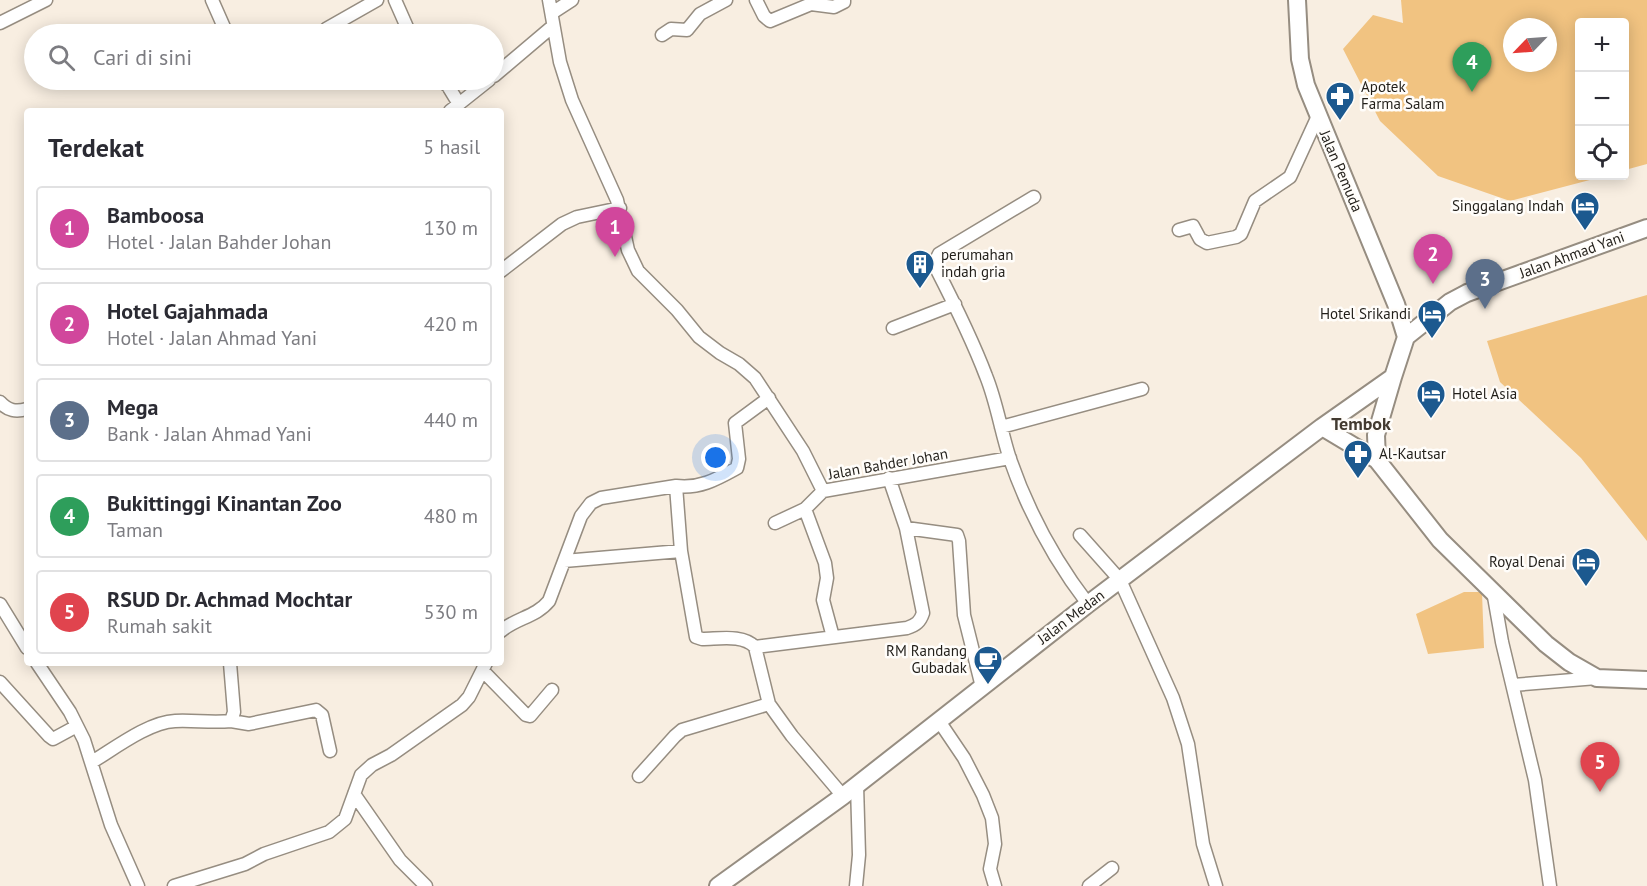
<!DOCTYPE html>
<html lang="id">
<head>
<meta charset="utf-8">
<style>
	body { margin:0; font-family:"PT Sans",sans-serif; background:#f7f7f7; color:#2b2b33 }
	.controls { position:absolute; right:18px; top:18px; display:grid; overflow:hidden; border-radius:6px; box-shadow:0 3px 15px #0003 }
	.controls button { width:54px; height:54px; display:grid; place-items:center; padding:0; border:0; border-bottom:2px solid #e1e1e2; background:#fff; color:#2b2b33; font:30px sans-serif }
	.compass { position:absolute; left:1503px; top:18px; width:54px; height:54px; border-radius:50%; background:#fff; box-shadow:0 3px 15px #0003; rotate:245deg }
	.you { position:absolute; left:716px; top:458px; width:21px; height:21px; margin:-15px; border:4px solid #fff; border-radius:50%; background:#1a73e8; box-shadow:0 0 0 9px #1a73e833 }
	.badge { display:grid; place-items:center; width:39px; height:39px; border-radius:50%; background:#0b8043; color:#fff; font-size:20px; font-weight:700 }
	.pin { position:absolute; translate:-50% -50px; filter:drop-shadow(0 2px 3px #0008) }
	.pin::after { content:''; position:absolute; top:32px; width:21px; height:18px; background:inherit; clip-path:polygon(0 0,100% 0,50% 100%) }
	.list { margin:0; padding:0; list-style:none }
	h2 { display:flex; justify-content:space-between; align-items:center; height:78px; margin:0; padding:0 24px; font-size:26px }
	h2 small { font-size:20px; font-weight:400; color:#7c7c81 }
	.list li { display:grid; grid-template-columns:39px 1fr auto; gap:18px; align-items:center; box-sizing:border-box; height:84px; margin:0 12px 12px; padding:0 12px; border:2px solid #e1e1e2; border-radius:6px }
	.list b { display:block; font-size:22px; white-space:nowrap }
	.list p { margin:0; font-size:20px; white-space:nowrap; color:#7c7c81 }
	.list em { font-size:20px; font-style:normal; color:#7c7c81 }
	.icon { flex:none; width:33px; height:33px; fill:none; stroke:currentColor; stroke-width:2; stroke-linecap:round; stroke-linejoin:round }
	.map { position:relative; flex:none; width:1647px; height:886px; overflow:hidden }
	.search { position:absolute; background:#fff; box-shadow:0 3px 15px #0003; left:24px; top:24px; width:480px; height:66px; display:flex; align-items:center; gap:15px; box-sizing:border-box; padding:0 21px; border-radius:33px; color:#7c7c81; font-size:22px }
	.panel { position:absolute; background:#fff; box-shadow:0 3px 15px #0003; left:24px; top:108px; width:480px; height:558px; border-radius:6px }
	.map>svg:first-child { display:block }
</style>
</head>
<body>
<div class="map">
<svg width="1647" height="886" viewBox="0 0 1647 886">
	<rect width="100%" height="100%" fill="#f8eee1"/>
	<path fill="#f1c381" fill-rule="evenodd" d="M1401 0H1647V164L1625 170 1624 22H1580V176H1605L1510 201 1438 176 1380 121 1343 49 1373 15 1403 23ZM1512 27H1548V63H1512Z
		M1647 295V541L1581 458 1500 382 1487 341Z
		M1464 592H1482L1484 648 1428 654 1416 614Z"/>
	<g fill="none" stroke-linecap="round" stroke-linejoin="round">
		<g stroke="#968d81" stroke-width="15">
			<path id="minor" d="M212 0 227 34
				M395 0 410 34
				M549 0 560 62 572 100 617 200 628 250 638 271 677 310 699 337 720 353 739 364 755 378 803 451 823 491 1010 458
				M756 0 764 16 770 21 811 4 834 7 844 2V0
				M552 13 572 0
				M0 23 46 0
				M326 29 377 0
				M662 35 671 29 687 30 700 14 726 0
				M494 76 553 26
				M440 80 448 86 459 104
				M450 111 489 80
				M1034 197 939 254 936 260V268C954 303 972 339 986 376 997 403 1001 432 1010 459 1028 511 1055 561 1088 604
				M1179 230 1193 226 1200 239 1207 243 1236 237 1241 234 1255 201 1290 177 1318 116
				M501 271 562 224 577 217 620 208
				M893 328 955 304
				M0 402C8 411 16 412 27 409
				M1001 427 1142 389
				M676 486 681 551 696 637 702 639C719 639 743 634 755 647L769 704 792 736 843 796
				M805 509 825 563 827 578 823 600 833 637
				M775 523 805 509 823 491
				M906 528 957 535 959 541 964 615 982 687
				M1080 535 1120 580 1173 698 1188 744 1203 844 1216 886
				M564 561 681 551
				M1493 591 1502 642 1535 780 1550 886
				M0 604 27 648
				M501 631C516 618 536 617 549 601L581 516 591 503 601 498 676 486C700 489 717 479 737 468L739 459 735 423 769 398
				M755 647 907 628C916 625 920 622 923 613L906 528 889 478
				M37 663 70 712 84 740 111 825 138 886
				M483 671 526 715 530 716 552 690
				M0 682 49 736 53 739 77 726
				M1513 685 1597 678
				M231 721 249 724 316 710 322 715 330 751
				M939 721 964 758 983 795 992 818 995 844 990 869 995 886
				M92 762C115 748 149 722 175 721 193 720 212 723 231 721L234 712 230 663
				M639 776 675 736 682 730 769 704
				M354 794 400 860 426 886
				M174 886 245 864 264 854 329 832 345 819 361 775 372 765 391 755 462 705 469 697 486 663
				M856 886 859 855 857 785
				M1089 886 1112 868"/>
		</g>
		<g stroke="#968d81" stroke-width="20">
			<path id="major" d="M1297 0 1300 59 1306 85 1396 304 1406 337
				M1406 337 1450 302 1467 293 1647 228
				M1322 427 1377 460 1440 540 1546 644 1569 662 1597 678 1647 680
				M1377 460 1376 435 1393 377
				M718 886 843 796 1088 604 1322 427 1393 377 1406 337"/>
		</g>
		<use href="#minor" stroke="#fff" stroke-width="12"/>
		<use href="#major" stroke="#fff" stroke-width="16"/>
	</g>
	<defs>
		<g id="pharmacy-pin" transform="scale(1.5)"><path d="M0 17L-7.5 6A9.5 9.5 0 1 1 7.5 6Z" fill="#1c598f" stroke="#fffdfa"/><path d="M-2-6h4v4h4v4h-4v4h-4v-4h-4v-4h4Z" fill="#fff"/></g>
		<g id="hotel-pin" transform="scale(1.5)"><path d="M0 17L-7.5 6A9.5 9.5 0 1 1 7.5 6Z" fill="#1c598f" stroke="#fffdfa"/><path d="M-6-4.5h1.5V1H6V5H4.5V3h-9V5H-6ZM-4 0a1.8 1.8 0 1 1 3.6 0ZM.5 0V-2.5h3Q6-2.5 6 0Z" fill="#fff"/></g>
		<g id="building-pin" transform="scale(1.5)"><path d="M0 17L-7.5 6A9.5 9.5 0 1 1 7.5 6Z" fill="#1c598f" stroke="#fffdfa"/><path d="M-4-6H4V6H1V3H-1V6H-4ZM-2.5-4.3h1.7v1.8h-1.7ZM.8-4.3h1.7v1.8H.8ZM-2.5-1h1.7V.8h-1.7ZM.8-1h1.7V.8H.8Z" fill="#fff"/></g>
		<g id="cafe-pin" transform="scale(1.5)"><path d="M0 17L-7.5 6A9.5 9.5 0 1 1 7.5 6Z" fill="#1c598f" stroke="#fffdfa"/><path d="M-5.5-4.5H6V0H3Q3 3.5 0 3.5H-2.5Q-5.5 3.5-5.5 0ZM3-3.2v2h1.7v-2ZM-6 4.5H4V6H-6Z" fill="#fff"/></g>
	</defs>
	<g fill-rule="evenodd">
		<use href="#pharmacy-pin" x="1340" y="96"/>
		<use href="#hotel-pin" x="1585" y="206"/>
		<use href="#building-pin" x="920" y="264"/>
		<use href="#hotel-pin" x="1432" y="314"/>
		<use href="#hotel-pin" x="1431" y="394"/>
		<use href="#pharmacy-pin" x="1358" y="454"/>
		<use href="#hotel-pin" x="1586" y="562"/>
		<use href="#cafe-pin" x="988" y="660"/>
	</g>
	<g text-anchor="middle" stroke-width="5" stroke-linejoin="round" paint-order="stroke">
		<g font-size="15" fill="#221f1a" stroke="#fffdfa" text-anchor="start">
			<text x="1361" y="92">Apotek<tspan x="1361" dy="17">Farma Salam</tspan></text>
			<text x="1564" y="211" text-anchor="end">Singgalang Indah</text>
			<text x="941" y="260">perumahan<tspan x="941" dy="17">indah gria</tspan></text>
			<text x="1411" y="319" text-anchor="end">Hotel Srikandi</text>
			<text x="1452" y="399">Hotel Asia</text>
			<text x="1379" y="459">Al-Kautsar</text>
			<text x="1565" y="567" text-anchor="end">Royal Denai</text>
			<text x="967" y="656" text-anchor="end">RM Randang<tspan x="967" dy="17">Gubadak</tspan></text>
		</g>
		<g font-size="15" fill="#221f1a" stroke="#fffdfa">
			<text transform="translate(1341 171) rotate(67)" y="5">Jalan Pemuda</text>
			<text transform="translate(1572 255) rotate(-20)" y="5">Jalan Ahmad Yani</text>
			<text transform="translate(888 464) rotate(-10)" y="5">Jalan Bahder Johan</text>
			<text transform="translate(1071 617) rotate(-37)" y="5">Jalan Medan</text>
		</g>
		<g font-size="18" font-weight="bold" fill="#423a30" stroke="#fffdfa">
			<text x="1361" y="430">Tembok</text>
		</g>
	</g>
</svg>
<div class="controls">
<button>+</button>
<button>−</button>
<button><svg class="icon" aria-label="locate" viewBox="0 0 24 24"><circle cx="12" cy="12" r="6"/><path d="M12 2v4M12 18v4M2 12h4M18 12h4"/></svg></button>
</div>
<svg class="compass" viewBox="-18 -18 36 36"><path d="M0-13l5 13h-10z" fill="#e53935"/><path d="M0 13l5-13h-10z" fill="#7c7c81"/></svg>
<div class="you"></div>
<div class="pin badge" style="left:615px;top:257px;background:#d1479c">1</div>
<div class="pin badge" style="left:1433px;top:284px;background:#d1479c">2</div>
<div class="pin badge" style="left:1485px;top:309px;background:#5c6f8a">3</div>
<div class="pin badge" style="left:1472px;top:92px;background:#2e9e5b">4</div>
<div class="pin badge" style="left:1600px;top:792px;background:#e0444e">5</div>
<div class="search"><svg class="icon" aria-label="search" viewBox="0 0 24 24"><circle cx="10" cy="10" r="6"/><path d="M15 15l6 6"/></svg>Cari di sini</div>
<section class="panel">
<h2>Terdekat<small>5 hasil</small></h2>
<ul class="list">
<li><span class="badge" style="background:#d1479c">1</span><div><b>Bamboosa</b><p>Hotel · Jalan Bahder Johan</p></div><em>130 m</em></li>
<li><span class="badge" style="background:#d1479c">2</span><div><b>Hotel Gajahmada</b><p>Hotel · Jalan Ahmad Yani</p></div><em>420 m</em></li>
<li><span class="badge" style="background:#5c6f8a">3</span><div><b>Mega</b><p>Bank · Jalan Ahmad Yani</p></div><em>440 m</em></li>
<li><span class="badge" style="background:#2e9e5b">4</span><div><b>Bukittinggi Kinantan Zoo</b><p>Taman</p></div><em>480 m</em></li>
<li><span class="badge" style="background:#e0444e">5</span><div><b>RSUD Dr. Achmad Mochtar</b><p>Rumah sakit</p></div><em>530 m</em></li>
</ul>
</section>
</div>
</body>
</html>
